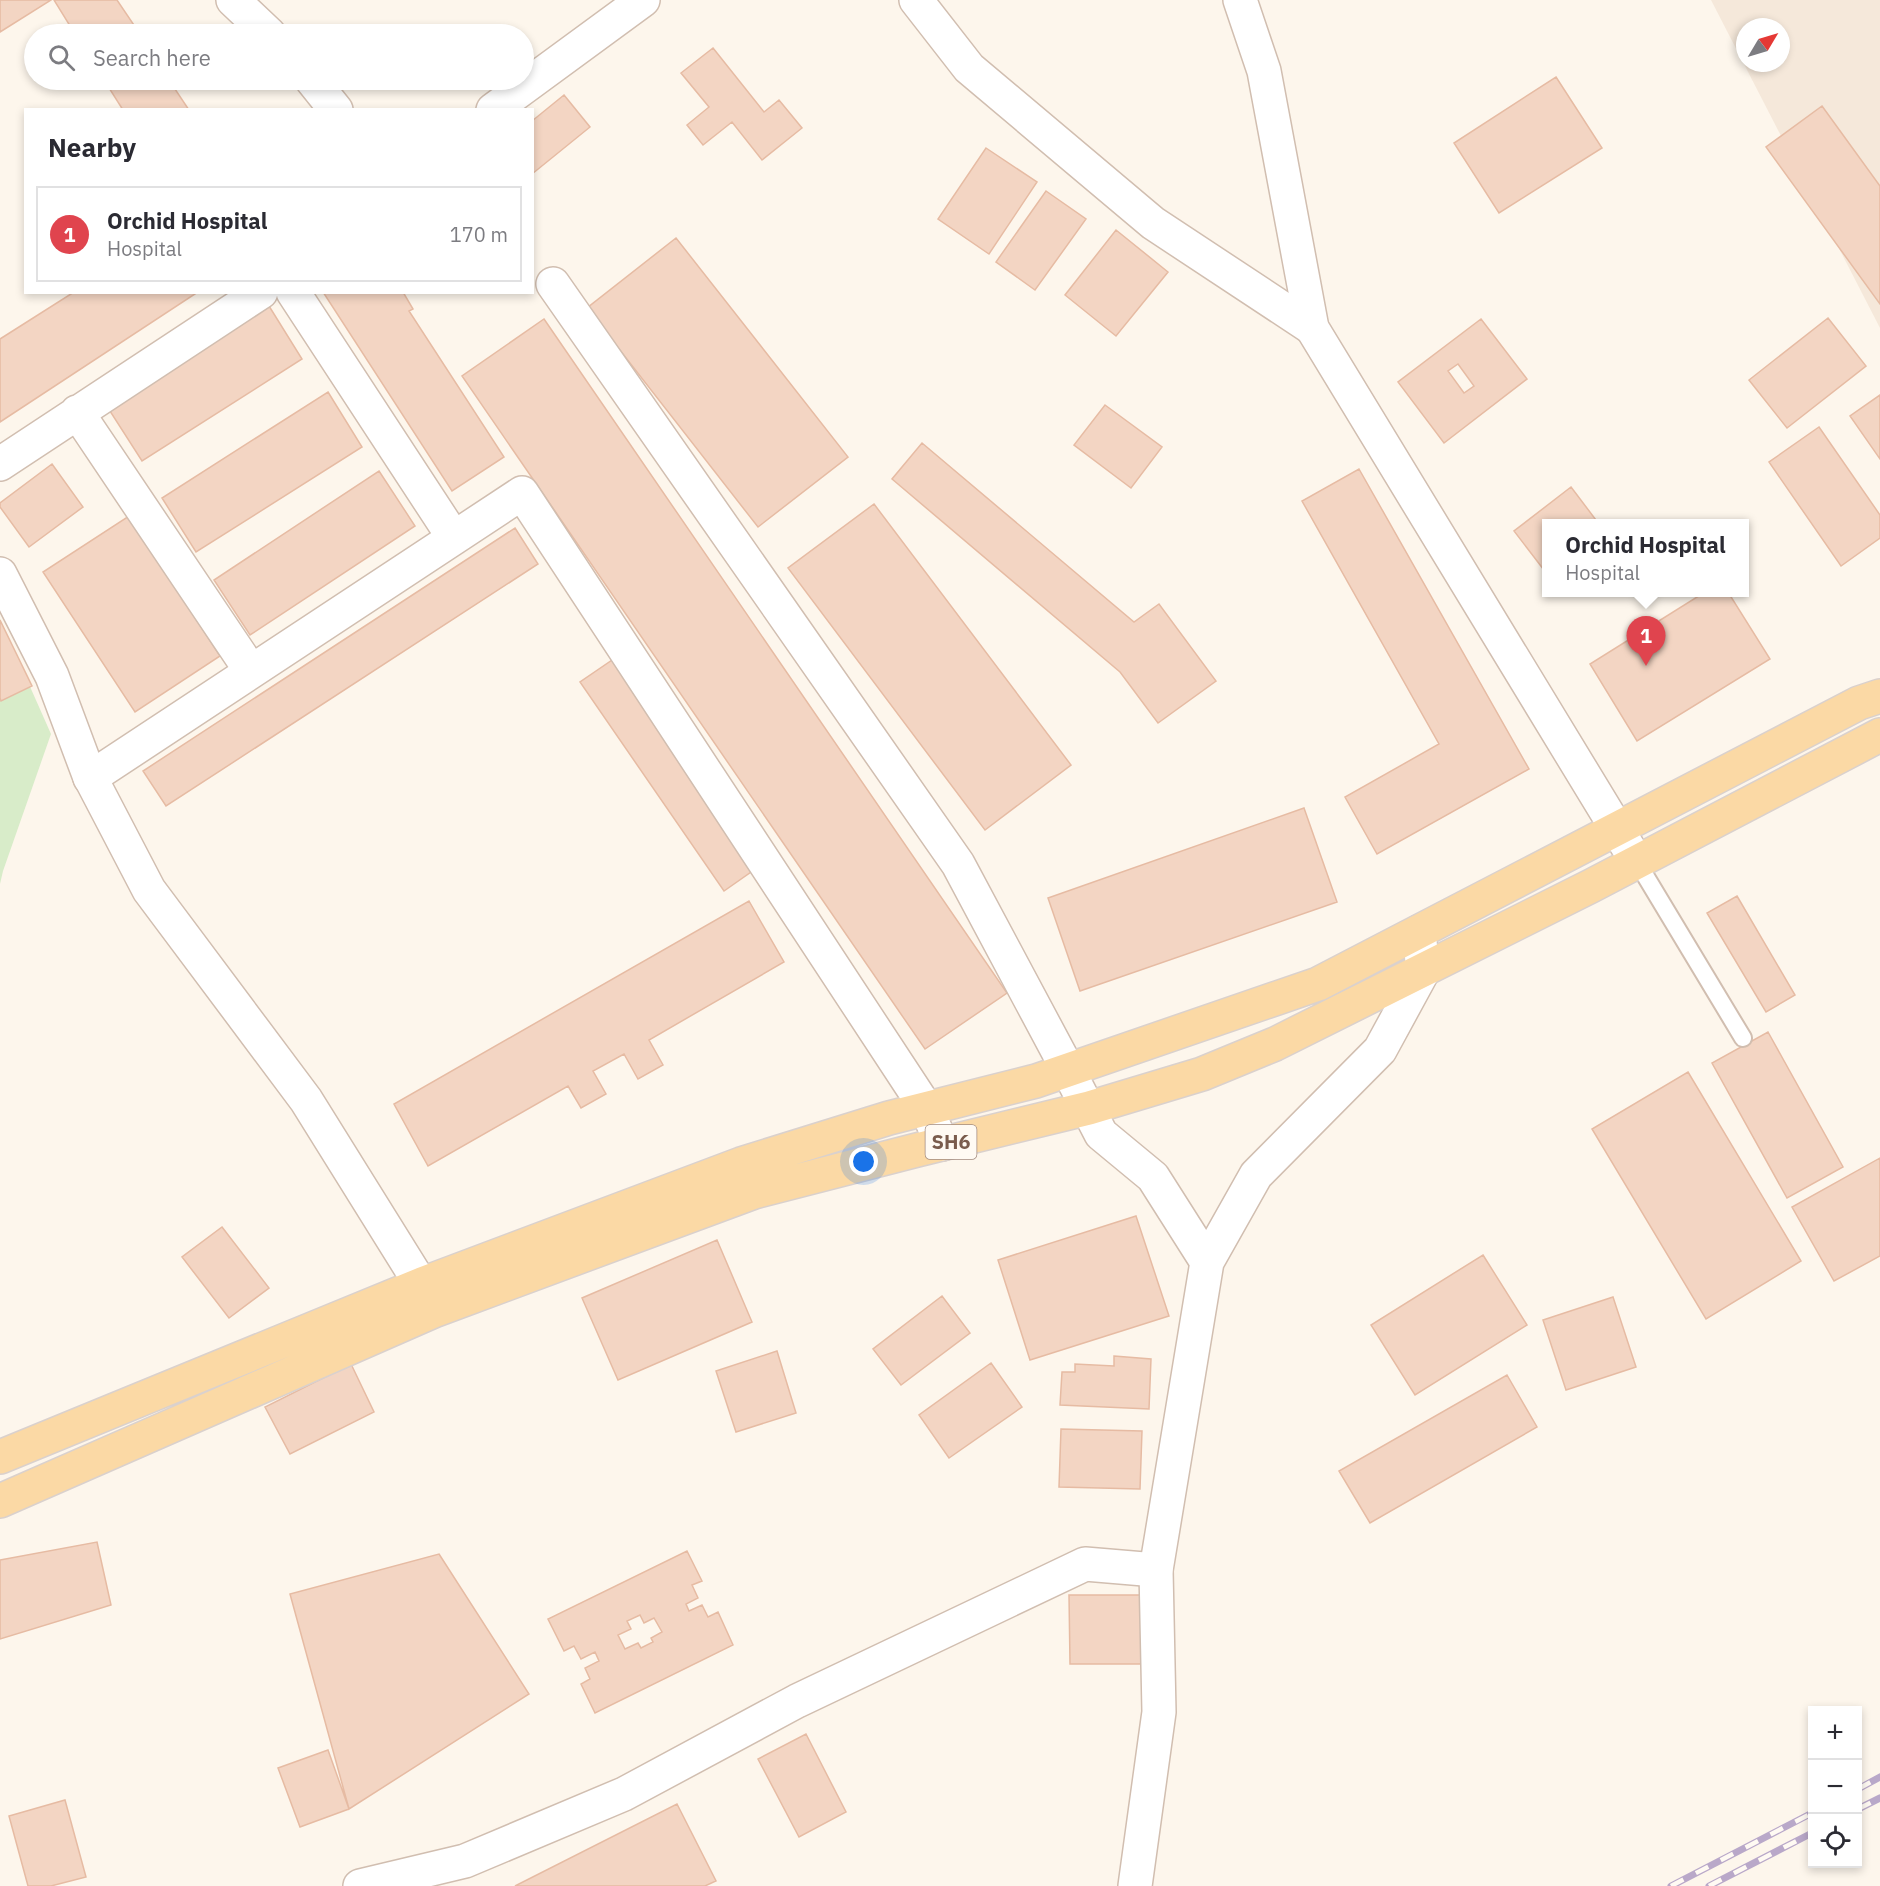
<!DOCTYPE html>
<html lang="en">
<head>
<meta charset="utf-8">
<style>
	body { margin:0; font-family:"IBM Plex Sans",sans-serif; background:#f7f7f7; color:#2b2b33 }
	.controls { position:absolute; right:18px; bottom:18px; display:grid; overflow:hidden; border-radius:0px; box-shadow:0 3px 9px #0003 }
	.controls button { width:54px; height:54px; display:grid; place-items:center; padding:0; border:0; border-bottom:2px solid #e1e1e2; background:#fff; color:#2b2b33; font:30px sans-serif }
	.compass { position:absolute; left:1736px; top:18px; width:54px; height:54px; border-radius:50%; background:#fff; box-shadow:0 3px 9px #0003; rotate:52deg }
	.you { position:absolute; left:864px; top:1162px; width:21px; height:21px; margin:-15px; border:4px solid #fff; border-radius:50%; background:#1a73e8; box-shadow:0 0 0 9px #1a73e833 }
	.badge { display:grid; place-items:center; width:39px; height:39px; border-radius:50%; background:#7c3aed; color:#fff; font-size:20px; font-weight:700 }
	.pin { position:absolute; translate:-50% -50px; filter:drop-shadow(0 2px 3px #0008) }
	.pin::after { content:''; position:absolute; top:32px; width:21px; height:18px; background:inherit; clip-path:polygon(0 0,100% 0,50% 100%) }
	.popup { position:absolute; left:1542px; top:519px; width:207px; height:78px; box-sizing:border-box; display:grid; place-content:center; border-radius:0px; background:#fff; filter:drop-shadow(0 2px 4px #0005); font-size:20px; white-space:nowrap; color:#7c7c81 }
	.popup b { font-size:22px; color:#2b2b33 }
	.popup::after { content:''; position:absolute; left:50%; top:100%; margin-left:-12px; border:12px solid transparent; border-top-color:#fff }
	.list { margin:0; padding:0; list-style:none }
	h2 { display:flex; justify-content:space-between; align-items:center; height:78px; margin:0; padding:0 24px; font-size:26px }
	h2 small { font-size:20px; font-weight:400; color:#7c7c81 }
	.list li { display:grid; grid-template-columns:39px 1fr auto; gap:18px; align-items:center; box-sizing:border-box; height:96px; margin:0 12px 12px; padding:0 12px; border:2px solid #e1e1e2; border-radius:0px }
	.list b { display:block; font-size:22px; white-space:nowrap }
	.list p { margin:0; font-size:20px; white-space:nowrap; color:#7c7c81 }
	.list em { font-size:20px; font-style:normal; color:#7c7c81 }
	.icon { flex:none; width:33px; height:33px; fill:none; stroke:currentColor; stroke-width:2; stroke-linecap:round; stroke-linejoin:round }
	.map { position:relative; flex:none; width:1880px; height:1886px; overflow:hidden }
	.search { position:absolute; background:#fff; box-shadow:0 3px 9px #0003; left:24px; top:24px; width:510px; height:66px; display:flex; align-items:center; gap:15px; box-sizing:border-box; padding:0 21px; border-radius:33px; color:#7c7c81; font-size:22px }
	.panel { position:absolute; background:#fff; box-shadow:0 3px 9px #0003; left:24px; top:108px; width:510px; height:186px; border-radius:0px }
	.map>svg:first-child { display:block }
</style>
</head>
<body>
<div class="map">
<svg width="1880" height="1886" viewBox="0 0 1880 1886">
	<rect width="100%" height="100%" fill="#fdf6ec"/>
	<path fill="#f5e8da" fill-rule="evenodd" d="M1711 0H1880V328ZM1745 27H1781V63H1745Z"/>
	<path fill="#d8ecc9" d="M0 619 51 734 3 871 0 884Z"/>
	<path fill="#f3d5c3" stroke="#e6bba3" stroke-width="1.5" fill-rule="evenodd" d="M0 0H51L0 32Z
		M54 0H117L140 34H75Z
		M713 48 764 112 779 100 802 128 762 160 732 122 703 145 687 125 709 107 681 73Z
		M1556 77 1602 148 1499 213 1454 143Z
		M104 80H169L189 110H123Z
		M564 95 590 127 532 174V121Z
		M1822 106 1880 186V304L1766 147Z
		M986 148 1037 182 989 254 938 219Z
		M1046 191 1086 219 1035 290 996 262Z
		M1116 230 1168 272 1116 336 1065 295Z
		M676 238 848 457 758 527 587 308Z
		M74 292H198L0 422V339Z
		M323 292H403L413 309 409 311 504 457 452 491Z
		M269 306 302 359 142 461 108 408Z
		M1828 318 1866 366 1787 428 1749 380Z
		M544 319 1007 993 925 1049 462 376Z
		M1481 319 1527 379 1444 443 1398 382ZM1458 364 1474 386 1464 393 1448 371Z
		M328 392 362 447 196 552 162 498Z
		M1880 395V459L1850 416Z
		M1105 405 1162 447 1131 488 1074 445Z
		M1819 427 1880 515V538L1841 566 1769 462Z
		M922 443 1134 622 1159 604 1216 681 1158 723 1120 672 892 479Z
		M52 464 83 507 29 547 0 507V503Z
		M1359 469 1529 769 1377 854 1345 797 1439 744 1302 501Z
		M379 471 415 526 250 635 214 580Z
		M1571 487 1599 524H1547V574L1514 531Z
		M874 504 1071 765 985 830 788 568Z
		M129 516 220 656 135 712 43 572Z
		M515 528 538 564 166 806 143 771Z
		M1705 592H1728L1770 659 1637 741 1590 664Z
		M0 620 32 686 1 701 0 698Z
		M618 656 761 865 724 891 580 682Z
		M1304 808 1337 902 1080 991 1048 898Z
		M1737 896 1795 995 1766 1012 1707 913Z
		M749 901 784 962 649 1040 663 1065 638 1079 624 1054 593 1071 606 1094 581 1108 568 1086 428 1166 394 1104Z
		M1768 1032 1843 1167 1787 1198 1712 1063Z
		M1688 1072 1801 1261 1706 1319 1592 1129Z
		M1880 1158V1256L1834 1281 1792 1207Z
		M1136 1216 1169 1316 1030 1360 998 1260Z
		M222 1227 269 1288 229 1318 182 1257Z
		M717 1240 752 1322 618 1380 582 1298Z
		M1483 1255 1527 1325 1415 1395 1371 1325Z
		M942 1296 970 1333 901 1385 873 1349Z
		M1613 1297 1636 1367 1566 1390 1543 1320Z
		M777 1351 796 1413 736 1432 716 1371Z
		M1114 1356 1151 1359 1149 1409 1060 1405 1062 1372H1075V1364L1114 1366Z
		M991 1363 1022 1407 949 1458 919 1415Z
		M351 1364 374 1412 290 1454 265 1407Z
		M1507 1375 1537 1427 1370 1523 1339 1471Z
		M1061 1429 1142 1431 1140 1489 1059 1487Z
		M97 1542 111 1605 0 1639V1560Z
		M687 1551 702 1581 692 1585 698 1598 686 1604 689 1611 702 1605 708 1617 718 1612 733 1645 595 1713 581 1684 590 1679 585 1668 599 1661 595 1652 581 1659 574 1646 564 1651 548 1619ZM640 1615 644 1623 654 1618 662 1632 651 1638 653 1642 641 1648 638 1643 625 1649 618 1635 631 1629 627 1621Z
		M439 1554 529 1694 349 1809 290 1594Z
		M1069 1595H1141V1664H1070Z
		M806 1734 846 1812 799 1837 758 1759Z
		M328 1750 349 1809 300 1827 278 1768Z
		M65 1800 86 1877 51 1886H28L9 1816Z
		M677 1804 716 1881 705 1886H515Z"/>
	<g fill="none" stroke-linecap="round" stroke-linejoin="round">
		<g stroke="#d1beb0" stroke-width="20">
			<path id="service" d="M1637 862 1743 1038"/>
		</g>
		<g stroke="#d1beb0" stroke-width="36">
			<path id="minor" d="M233 0 269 34
				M916 0 969 68 1153 223 1312 328
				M312 80 336 110
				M493 110 643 0
				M553 284 958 864 1068 1070
				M293 292 454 538
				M77 412 251 671
				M0 464 261 292
				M90 778 522 493 926 1108 942 1144
				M360 1886 465 1861 624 1794 797 1701 1085 1564 1156 1570"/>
		</g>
		<g stroke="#d1beb0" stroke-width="36">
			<path id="tertiary" d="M1240 0 1264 71 1312 328 1637 862
				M0 574 52 676 89 775 149 890 306 1100 435 1307
				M1068 1070 1101 1134 1153 1177 1207 1262
				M1135 1886 1159 1712 1156 1570 1207 1262 1256 1175 1380 1050 1423 971 1419 932"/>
		</g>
		<g stroke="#dad1cd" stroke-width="36">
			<path id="primary" d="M0 1457 422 1284 741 1164 889 1118 1036 1081 1318 984 1859 703 1880 696
				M0 1501 436 1310 754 1192 917 1150 1089 1108 1202 1074 1275 1044 1591 886 1880 735"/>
		</g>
		<use href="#service" stroke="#fff" stroke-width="16"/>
		<use href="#minor" stroke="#fff" stroke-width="33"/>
		<use href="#tertiary" stroke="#fff" stroke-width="33"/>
		<use href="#primary" stroke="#fbd9a5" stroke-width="33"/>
		<g stroke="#b9a8c9" stroke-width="7">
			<path id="rail" d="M1858 1789 1880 1777
				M1858 1809 1880 1798
				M1671 1886 1812 1813
				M1709 1886 1812 1833"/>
		</g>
		<use href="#rail" stroke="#fffaf3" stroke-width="4.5" stroke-dasharray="14" stroke-linecap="butt"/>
	</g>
	<g text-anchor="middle" stroke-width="4.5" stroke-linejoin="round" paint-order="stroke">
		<rect fill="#fffaf3" stroke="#a28b7f" stroke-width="1.5" x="925.5" y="1125" width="51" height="34" rx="4.5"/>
		<g font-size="20" font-weight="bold" fill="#7a5c4d">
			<text x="951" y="1149">SH6</text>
		</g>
	</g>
</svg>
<div class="controls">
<button>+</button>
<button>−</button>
<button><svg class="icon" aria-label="locate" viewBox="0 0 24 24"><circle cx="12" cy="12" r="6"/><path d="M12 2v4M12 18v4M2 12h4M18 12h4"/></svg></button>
</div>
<svg class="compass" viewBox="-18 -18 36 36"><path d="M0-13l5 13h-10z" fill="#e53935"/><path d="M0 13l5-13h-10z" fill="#7c7c81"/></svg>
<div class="you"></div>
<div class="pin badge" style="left:1646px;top:666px;background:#e0444e">1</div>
<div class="popup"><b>Orchid Hospital</b>Hospital</div>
<div class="search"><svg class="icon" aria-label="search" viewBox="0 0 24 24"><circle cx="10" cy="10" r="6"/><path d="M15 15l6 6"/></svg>Search here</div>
<section class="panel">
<h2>Nearby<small></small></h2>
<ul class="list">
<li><span class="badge" style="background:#e0444e">1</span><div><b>Orchid Hospital</b><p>Hospital</p></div><em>170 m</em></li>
</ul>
</section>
</div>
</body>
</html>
